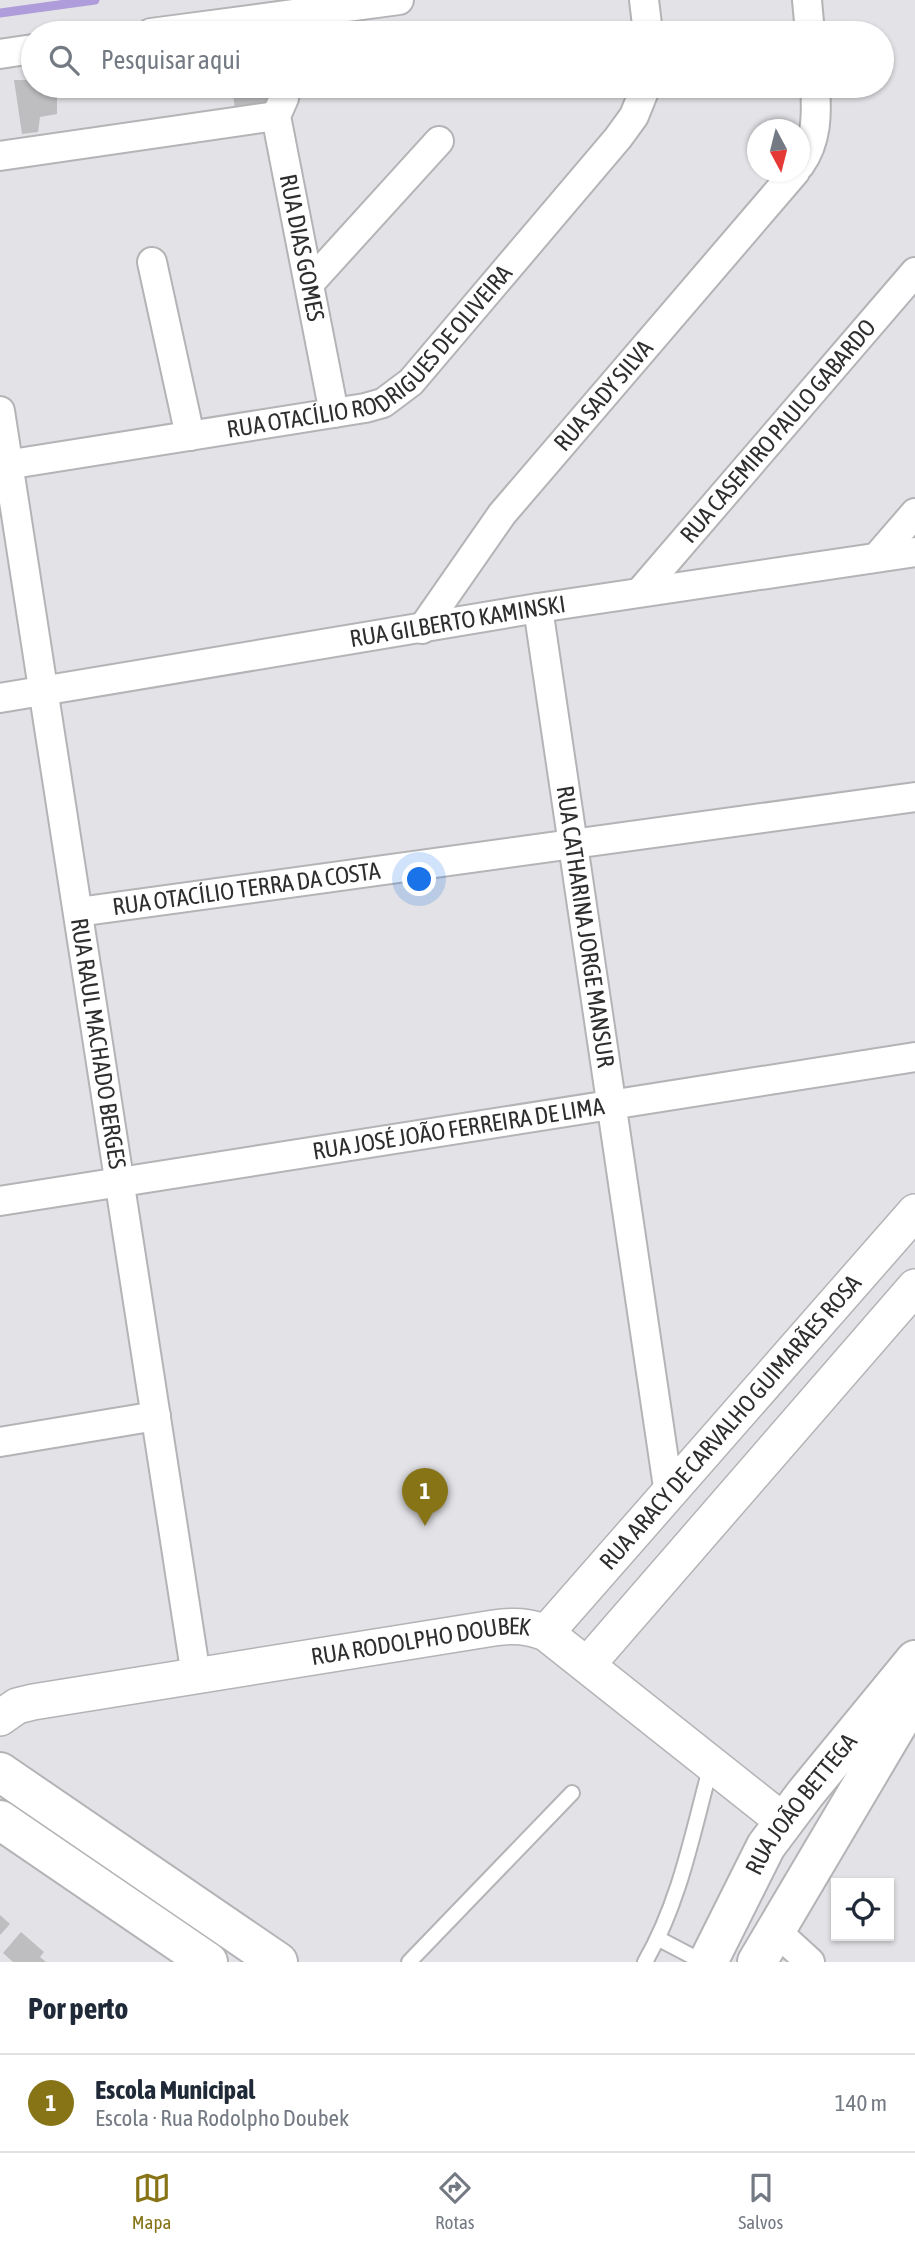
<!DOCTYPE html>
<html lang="pt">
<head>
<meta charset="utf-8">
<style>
	body { margin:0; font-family:"Asap Condensed",sans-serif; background:#f2f2f3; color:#1f2937 }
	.controls { position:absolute; right:21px; bottom:21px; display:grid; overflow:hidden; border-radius:0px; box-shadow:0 2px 5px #0004 }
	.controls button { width:63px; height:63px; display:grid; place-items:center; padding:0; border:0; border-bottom:2px solid #e0e1e3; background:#fff; color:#1f2937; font:35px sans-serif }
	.compass { position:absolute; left:747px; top:119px; width:63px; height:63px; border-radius:50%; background:#fff; box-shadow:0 2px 5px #0004; rotate:173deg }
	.you { position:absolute; left:420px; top:880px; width:24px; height:24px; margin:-18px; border:5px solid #fff; border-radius:50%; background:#1a73e8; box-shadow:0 0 0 10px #1a73e833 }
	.badge { display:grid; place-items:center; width:46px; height:46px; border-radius:50%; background:#877417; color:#fff; font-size:23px; font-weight:700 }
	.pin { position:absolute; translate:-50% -58px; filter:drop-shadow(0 2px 4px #0008) }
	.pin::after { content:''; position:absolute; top:37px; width:24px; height:21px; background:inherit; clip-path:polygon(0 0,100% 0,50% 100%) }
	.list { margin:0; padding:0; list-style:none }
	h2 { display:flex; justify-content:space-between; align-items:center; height:91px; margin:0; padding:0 28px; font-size:30px }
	h2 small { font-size:23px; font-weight:400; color:#747a83 }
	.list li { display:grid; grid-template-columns:46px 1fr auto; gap:21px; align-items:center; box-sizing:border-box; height:98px; padding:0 28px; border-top:2px solid #e0e1e3 }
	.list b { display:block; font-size:26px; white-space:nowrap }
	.list p { margin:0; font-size:23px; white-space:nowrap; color:#747a83 }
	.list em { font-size:23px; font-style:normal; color:#747a83 }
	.icon { flex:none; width:38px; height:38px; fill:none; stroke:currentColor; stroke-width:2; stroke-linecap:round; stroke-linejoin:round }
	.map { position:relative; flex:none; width:915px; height:1962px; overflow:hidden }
	.search { position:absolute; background:#fff; box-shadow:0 2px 5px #0004; left:21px; right:21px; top:21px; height:77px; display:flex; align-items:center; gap:18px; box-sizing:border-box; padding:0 24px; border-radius:38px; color:#747a83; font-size:26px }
	.sheet { height:189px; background:#fff }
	nav { display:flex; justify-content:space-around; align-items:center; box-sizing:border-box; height:98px; border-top:2px solid #e0e1e3; background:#fff; font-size:19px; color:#747a83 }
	nav a { display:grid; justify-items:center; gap:4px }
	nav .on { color:#877417 }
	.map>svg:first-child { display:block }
</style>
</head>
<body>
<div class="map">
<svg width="915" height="1962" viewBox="0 0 915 1962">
	<rect width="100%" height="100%" fill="#e3e2e6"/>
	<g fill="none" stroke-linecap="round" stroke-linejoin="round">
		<path stroke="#ae9dda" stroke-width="9" d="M0 13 95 0"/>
	</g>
	<path fill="#bebec1" d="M14 80H33V86H57V114L40 117 38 132 22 134Z
		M232 86H273L275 105 235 110Z
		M0 1915 10 1924 0 1935Z
		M21 1932 44 1952 40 1957 46 1962H13L3 1953Z"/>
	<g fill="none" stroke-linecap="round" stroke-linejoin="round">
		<g stroke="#b4b3b6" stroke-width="18">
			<path id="service" d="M659 1939 703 1962
				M409 1962 572 1793
				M645 1962C680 1902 693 1831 711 1765"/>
		</g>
		<g stroke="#b4b3b6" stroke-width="32">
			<g id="minor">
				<path d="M644 0 648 33"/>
				<path d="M807 0 810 33"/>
				<path d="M151 33 399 0"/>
				<path d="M0 54 33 49"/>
				<path id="s1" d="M286 86 284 98 276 116 334 413"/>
				<path d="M0 156 276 116"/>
				<path d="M800 165C817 141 817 114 815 86"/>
				<path d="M152 262 190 436"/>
				<path d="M309 284 439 141"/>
				<path id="s2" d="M0 411 196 1676"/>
				<path id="s3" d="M0 466 365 408 383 403 411 382 618 138 634 116 646 86"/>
				<path d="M877 557 915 513"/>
				<path id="s4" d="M640 592 915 272"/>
				<path id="s5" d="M538 608 669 1494"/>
				<path id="s6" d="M422 629 502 514 795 172"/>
				<path id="s7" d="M0 698 538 608 915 552"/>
				<path id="s8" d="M78 912 915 797"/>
				<path id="s9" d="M0 1201 915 1057"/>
				<path d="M0 1442 156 1416"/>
				<path d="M775 1930 810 1962"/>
			</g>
		</g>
		<g stroke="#b4b3b6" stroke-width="38">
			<g id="tertiary">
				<path id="s10" d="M546 1633 915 1212"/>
				<path d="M587 1665 915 1287"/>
				<path id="s11" d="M0 1718 17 1706 33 1702 494 1628C514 1625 528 1626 546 1633L783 1821"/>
			</g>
		</g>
		<g stroke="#b4b3b6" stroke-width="42">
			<path id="secondary" d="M0 1772 278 1962
				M0 1820 208 1962"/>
		</g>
		<g stroke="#b4b3b6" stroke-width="42">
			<g id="primary">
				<path id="s12" d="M708 1962 766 1846 805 1794 915 1660"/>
				<path d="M757 1962 915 1695"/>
			</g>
		</g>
		<use href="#service" stroke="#fff" stroke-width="14"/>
		<use href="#minor" stroke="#fff" stroke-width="28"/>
		<use href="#tertiary" stroke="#fff" stroke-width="35"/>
		<use href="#secondary" stroke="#fff" stroke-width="38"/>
		<use href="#primary" stroke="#fff" stroke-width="38"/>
	</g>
	<g text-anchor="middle" stroke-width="5" stroke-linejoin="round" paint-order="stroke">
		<g font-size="24" fill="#2e2e2f" stroke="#fff">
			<text dy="8" stroke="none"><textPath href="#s1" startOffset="166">RUA DIAS GOMES</textPath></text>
			<text dy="8" stroke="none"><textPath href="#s3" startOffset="401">RUA OTACÍLIO RODRIGUES DE OLIVEIRA</textPath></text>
			<text dy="8" stroke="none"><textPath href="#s6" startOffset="296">RUA SADY SILVA</textPath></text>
			<text dy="8" stroke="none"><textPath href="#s4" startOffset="212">RUA CASEMIRO PAULO GABARDO</textPath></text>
			<text dy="8" stroke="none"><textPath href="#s7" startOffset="464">RUA GILBERTO KAMINSKI</textPath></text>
			<text dy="8" stroke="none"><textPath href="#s8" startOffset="170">RUA OTACÍLIO TERRA DA COSTA</textPath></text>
			<text dy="8" stroke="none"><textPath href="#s5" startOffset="322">RUA CATHARINA JORGE MANSUR</textPath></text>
			<text dy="8" stroke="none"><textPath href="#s2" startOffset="640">RUA RAUL MACHADO BERGES</textPath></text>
			<text dy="8" stroke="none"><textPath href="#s9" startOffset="464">RUA JOSÉ JOÃO FERREIRA DE LIMA</textPath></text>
			<text dy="8" stroke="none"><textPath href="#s10" startOffset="280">RUA ARACY DE CARVALHO GUIMARÃES ROSA</textPath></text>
			<text dy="8" stroke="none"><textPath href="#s11" startOffset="430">RUA RODOLPHO DOUBEK</textPath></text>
			<text dy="8" stroke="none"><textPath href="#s12" startOffset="184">RUA JOÃO BETTEGA</textPath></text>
		</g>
	</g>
</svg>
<div class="controls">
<button><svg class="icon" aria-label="locate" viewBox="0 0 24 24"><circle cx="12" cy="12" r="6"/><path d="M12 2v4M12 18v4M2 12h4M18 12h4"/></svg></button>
</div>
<svg class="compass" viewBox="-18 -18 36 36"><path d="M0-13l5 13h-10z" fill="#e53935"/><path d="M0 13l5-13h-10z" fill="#747a83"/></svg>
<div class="you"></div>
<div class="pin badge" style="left:425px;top:1526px">1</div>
<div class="search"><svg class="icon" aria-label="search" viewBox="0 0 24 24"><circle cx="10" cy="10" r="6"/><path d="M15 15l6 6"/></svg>Pesquisar aqui</div>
</div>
<section class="sheet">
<h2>Por perto<small></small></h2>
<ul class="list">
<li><span class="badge">1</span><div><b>Escola Municipal</b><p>Escola · Rua Rodolpho Doubek</p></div><em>140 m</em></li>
</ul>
</section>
<nav>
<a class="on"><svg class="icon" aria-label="map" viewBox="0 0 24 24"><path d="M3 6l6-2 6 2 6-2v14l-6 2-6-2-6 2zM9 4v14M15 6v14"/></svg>Mapa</a>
<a><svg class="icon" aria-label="directions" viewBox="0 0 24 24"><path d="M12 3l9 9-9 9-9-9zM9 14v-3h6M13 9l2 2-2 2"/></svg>Rotas</a>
<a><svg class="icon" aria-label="saved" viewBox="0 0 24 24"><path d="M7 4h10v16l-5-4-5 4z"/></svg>Salvos</a>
</nav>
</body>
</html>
